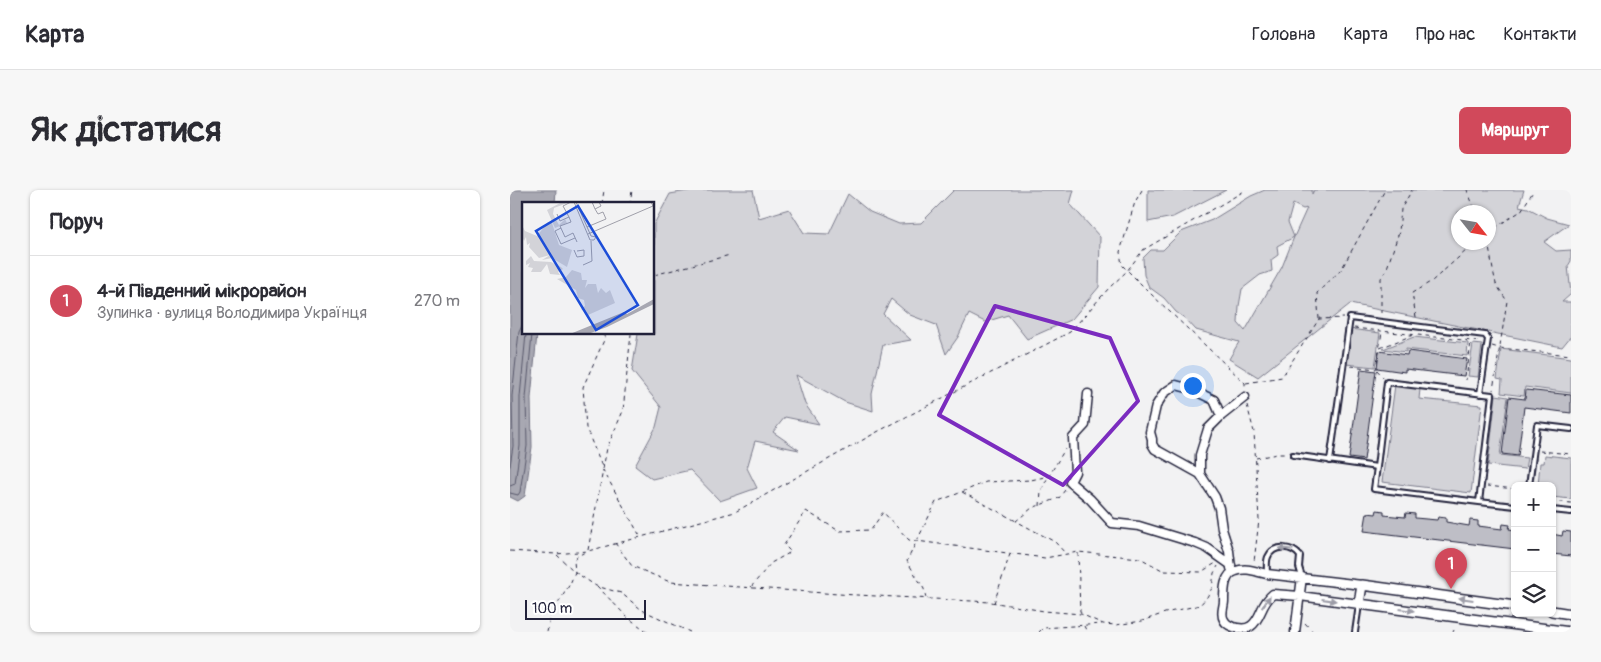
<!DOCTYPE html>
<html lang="uk">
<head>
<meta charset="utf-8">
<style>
	body { margin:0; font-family:Pangolin,sans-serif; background:#f7f7f7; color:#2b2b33 }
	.controls { position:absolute; right:15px; bottom:15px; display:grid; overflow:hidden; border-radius:8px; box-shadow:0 1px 4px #0004 }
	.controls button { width:45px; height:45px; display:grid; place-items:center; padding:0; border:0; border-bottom:1px solid #e1e1e2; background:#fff; color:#2b2b33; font:25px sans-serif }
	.compass { position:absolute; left:941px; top:15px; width:45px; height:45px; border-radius:50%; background:#fff; box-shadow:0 1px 4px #0004; rotate:121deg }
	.scale { position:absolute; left:15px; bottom:12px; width:121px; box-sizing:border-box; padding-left:5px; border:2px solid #22223b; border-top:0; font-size:14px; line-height:18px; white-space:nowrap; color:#22223b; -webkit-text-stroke:4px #fff; paint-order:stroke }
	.you { position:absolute; left:682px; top:195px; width:18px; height:18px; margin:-12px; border:4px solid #fff; border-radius:50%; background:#1a73e8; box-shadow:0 0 0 8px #1a73e833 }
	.badge { display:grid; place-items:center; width:32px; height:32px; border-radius:50%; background:#d1495b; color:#fff; font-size:16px; font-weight:700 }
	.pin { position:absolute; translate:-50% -41px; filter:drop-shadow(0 1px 2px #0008) }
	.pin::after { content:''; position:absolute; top:26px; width:18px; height:15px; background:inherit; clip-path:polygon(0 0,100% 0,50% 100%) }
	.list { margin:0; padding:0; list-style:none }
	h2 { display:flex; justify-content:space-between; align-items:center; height:65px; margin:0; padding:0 20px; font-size:21px }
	h2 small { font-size:16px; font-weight:400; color:#7c7c81 }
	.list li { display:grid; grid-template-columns:32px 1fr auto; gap:15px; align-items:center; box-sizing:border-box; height:90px; padding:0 20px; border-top:1px solid #e1e1e2 }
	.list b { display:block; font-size:19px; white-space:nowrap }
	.list p { margin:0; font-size:16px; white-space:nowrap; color:#7c7c81 }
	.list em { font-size:16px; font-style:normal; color:#7c7c81 }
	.icon { flex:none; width:28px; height:28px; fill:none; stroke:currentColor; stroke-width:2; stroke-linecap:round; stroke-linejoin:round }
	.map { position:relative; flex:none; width:1061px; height:442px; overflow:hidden; border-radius:8px }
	header { display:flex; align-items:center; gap:30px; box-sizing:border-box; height:70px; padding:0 25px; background:#fff; border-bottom:1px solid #e1e1e2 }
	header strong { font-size:24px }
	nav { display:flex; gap:28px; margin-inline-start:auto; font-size:18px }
	.intro { display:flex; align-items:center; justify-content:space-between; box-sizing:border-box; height:120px; padding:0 30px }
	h1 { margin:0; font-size:35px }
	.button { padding:12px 22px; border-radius:8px; background:#d1495b; color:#fff; font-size:18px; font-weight:700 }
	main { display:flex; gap:30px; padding:0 30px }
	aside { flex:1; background:#fff; border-radius:8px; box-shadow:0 1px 4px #0004 }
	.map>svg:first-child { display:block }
</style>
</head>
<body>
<header>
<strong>Карта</strong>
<nav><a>Головна</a><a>Карта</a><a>Про нас</a><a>Контакти</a></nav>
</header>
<div class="intro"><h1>Як дістатися</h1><a class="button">Маршрут</a></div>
<main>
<aside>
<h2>Поруч<small></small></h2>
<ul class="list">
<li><span class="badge">1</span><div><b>4-й Південний мікрорайон</b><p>Зупинка · вулиця Володимира Українця</p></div><em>270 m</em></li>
</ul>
</aside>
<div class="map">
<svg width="1061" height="442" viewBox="0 0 1061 442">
	<rect width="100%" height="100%" fill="#f2f2f3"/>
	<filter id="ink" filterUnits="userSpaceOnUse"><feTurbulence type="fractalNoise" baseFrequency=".02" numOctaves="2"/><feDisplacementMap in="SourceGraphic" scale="10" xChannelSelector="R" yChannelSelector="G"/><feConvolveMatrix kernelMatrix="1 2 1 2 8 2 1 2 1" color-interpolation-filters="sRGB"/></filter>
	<g filter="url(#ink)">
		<path fill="#d3d3d8" stroke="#7a7a8a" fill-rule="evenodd" d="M183 0H243L249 28 279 19 294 43 319 44 338 4 360 22 389 34 411 33 444 0H564L560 14 590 47 589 97 562 129 517 149 498 125 475 132 459 124 448 147 436 164 426 135 400 125 381 109 373 124 401 150 373 155 362 204 363 221 335 212 286 185 295 214 309 234 275 227 263 242 289 260 245 251 237 278 247 298 210 311 180 280 142 289 125 276 146 237 151 217 122 181 128 144H144V34L160 4Z
			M638 0H716L663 27 638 32Z
			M755 0H802V4L804 0H1014L1009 16 1018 18 1037 28 1059 34 1034 52 1046 61 1061 60V71L1058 76 1061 104 1052 112H1061V146L1052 157 840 114 748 187 719 169 729 152 686 140 676 129 666 122 654 108 639 97 634 85 633 68 641 60H653L671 42 702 30 741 6ZM783 14 793 19 797 18 784 47 778 32ZM948 22H978V52H948ZM784 47 772 77 735 141 728 133 729 116 732 99 750 85 762 81 761 70 768 65 767 56Z
			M840 139 870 143 865 177 836 174Z
			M904 147 958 153 957 166 896 159V162L873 159Z
			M963 154 972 155 968 187 958 186Z
			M991 159 1061 168V203L1015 197 1014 206 991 203 992 190 987 189Z
			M885 195 910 199 909 209 972 215 961 303 872 292Z
			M986 205 998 207 990 265 1017 268 1015 279 978 275Z
			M1035 265 1061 268V309L1042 307V296H1028L1030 273H1034Z"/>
		<path fill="#a8a8b2" stroke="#727282" d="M0 0H46L45 14H14V144H27L21 208 22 257 15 306 8 311 0 307Z"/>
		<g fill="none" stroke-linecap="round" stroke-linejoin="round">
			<path stroke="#58586b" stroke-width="1" d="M0 276 3 256 2 206 9 142 14 132
				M0 296 5 294 10 256V207L16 144
				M0 303 8 305 10 302 17 256 16 208 22 144"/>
		</g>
		<path fill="#bebec6" stroke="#22223b" d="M869 161 897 165 898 161 957 169 954 186 895 179V182L867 178Z
			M851 179 866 181 854 270 839 268Z
			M1016 200 1061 205V223L1014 217 1008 266 992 264 999 207 1015 209Z
			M867 320 874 321V325L895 327 896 323 905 324V328L927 330 928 327 936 328V332L959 336 960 330 968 331V336L992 339 993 334 1000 335 999 339 1005 340V359L854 341 857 323 866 324Z
			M1053 341 1061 342V366L1042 364V344L1052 346Z"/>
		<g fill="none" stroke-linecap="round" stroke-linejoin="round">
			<g stroke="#22223b" stroke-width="8">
				<path id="service" d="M783 265 867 277 877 192 982 205 969 312 1005 316
					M820 271 840 128 975 145 978 149 970 204
					M867 277 864 299 969 312
					M1019 296 1027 235 1061 239
					M1042 320 1061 322
					M757 384C757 379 756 371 758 367 764 353 783 357 790 366L789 377 792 387
					M845 442 849 415"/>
			</g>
			<g stroke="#22223b" stroke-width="11">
				<path id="minor" d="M578 204 575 235 563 248 565 282 560 292 580 309 602 333 629 336 685 353 697 358 721 375
					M711 226 698 239 690 265V284L645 259 642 254V249L640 242 646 216 654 203 666 195 681 199 704 210 711 226 735 207
					M690 284 705 307 709 318 712 339 719 361 721 378
					M849 414 790 406 763 404C750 414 752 428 741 436 737 439 732 439 727 438 722 437 716 434 714 430 710 424 714 417 714 411 714 400 714 384 726 381 737 377 746 382 757 384L852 395
					M785 442 792 387"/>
			</g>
			<g stroke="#22223b" stroke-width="12">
				<path id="tertiary" d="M1005 416 852 395 849 414 1060 442
					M1042 421 1061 424"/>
			</g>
			<path stroke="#22223b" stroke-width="1" stroke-dasharray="4 4" stroke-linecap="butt" d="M632 0 625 12 610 62 612 75 641 104 735 193V199
				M957 0 966 22
				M92 14 94 0
				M120 14 122 0
				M978 42 1011 21 1024 0
				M978 52 983 80 986 94 997 111 983 200
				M144 85 220 65
				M871 123V88L876 81 889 42 891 19 902 0
				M906 127 902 103 922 91 966 52
				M809 129 807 103 831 80 875 0
				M844 138 971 152
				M93 144 95 148 73 197 76 238 93 279
				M982 156 989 158 1061 165
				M870 158 903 145
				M841 176 866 179 872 142
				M867 180 874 188
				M956 190 961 152
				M736 193 772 187 809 129 834 128
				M737 215 744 242 749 330 744 372
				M1030 261 1061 264
				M746 268 767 264H776
				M93 279 97 258 113 221 121 144
				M977 296 1005 299
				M555 300 549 308 522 318 506 331 545 352 556 364
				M452 302 476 292 521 290 539 286 555 259
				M1042 311 1061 313
				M530 316 531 301 538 287
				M105 353 122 376 160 392 328 404 481 412 534 421 571 424 593 434 606 435 632 431 655 423 690 415 697 407 702 398 704 383 708 376
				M78 360 93 280 130 346
				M0 361 46 364 78 361 225 322 367 242 560 142 599 98 617 81 633 60 736 0
				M568 363 570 421 571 423
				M47 365 65 382 86 396 111 403 132 420 180 442
				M87 396 117 427 138 442
				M241 397 261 373 281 362 274 355 296 321 329 341 361 340 373 322 399 350 535 368 568 362 630 368 654 381 691 382 706 373
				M416 408 414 399 397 371 426 312 452 302 506 331
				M484 413 500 364
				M795 433 803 442
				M574 436 577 442
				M37 442 41 425 60 394 65 382 64 371 66 367 75 362
				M529 442 533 438 592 434
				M943 442 944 440"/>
			<use href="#service" stroke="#fff" stroke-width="4"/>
			<use href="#minor" stroke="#fff" stroke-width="8"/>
			<use href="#tertiary" stroke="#fff" stroke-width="9"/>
		</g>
		<defs><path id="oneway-solid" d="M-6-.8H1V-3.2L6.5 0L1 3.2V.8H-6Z" transform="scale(1.25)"/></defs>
		<g fill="#9c9ca7">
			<use href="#oneway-solid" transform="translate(776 359) rotate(-174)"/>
			<use href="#oneway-solid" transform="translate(956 409) rotate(-172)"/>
			<use href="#oneway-solid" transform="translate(819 410) rotate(7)"/>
			<use href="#oneway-solid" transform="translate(756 412) rotate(-55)"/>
			<use href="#oneway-solid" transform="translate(897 420) rotate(7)"/>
		</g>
	</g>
	<path fill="none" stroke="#7b2cbf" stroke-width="4" stroke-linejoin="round" d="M485 116 600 148 628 211 553 295 429 225Z"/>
	<g transform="translate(12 12)">
		<rect width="132" height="132" fill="#f2f2f3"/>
		<path d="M40 0H48L32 6 31 12 37 23 43 17 45 21 33 26 25 8ZM26 20 30 21 37 43 50 48 45 65 30 56 20 58 28 53 17 56 7 45 8 41 5 43 4 35 2 39 0 34V23L3 29 15 34ZM9 54 12 59 29 60 39 65 41 67 36 70 38 73 28 72 25 62 19 70H9L11 66 6 65 8 61 4 63V59ZM50 68 59 71 60 78H65L63 86 66 82H74L76 91 79 86 84 91 88 88 93 101 66 113 59 107 63 104 62 98 56 96 54 88 35 77 44 75Z" fill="#d3d3d8"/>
		<path d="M132 97V102L85 125 66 132H48L102 110 105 112Z" fill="#a8a8b2"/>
		<path fill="none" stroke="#9f9fa9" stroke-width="1" d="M52 0 68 38H72M54 0 69 34 74 35 72 38M70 0 73 7 79 4 77 0M35 12 38 19 47 15 41 4 49 0M47 15 49 20 38 24 43 35 51 31 55 40M65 25 84 17 81 10 76 12 73 7M39 26 33 29 39 42 53 36M66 32 131 4 129 0M52 48 55 55 62 54V48L55 49M61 63 70 59 69 39"/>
		<path fill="#1d4ed8" fill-opacity="0.15" stroke="#1d4ed8" stroke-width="2.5" d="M56 4 116 103 74 128 14 29Z"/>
		<rect width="132" height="132" fill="none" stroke="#22223b" stroke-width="2.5"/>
	</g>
</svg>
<div class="controls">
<button>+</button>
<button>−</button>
<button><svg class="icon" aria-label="layers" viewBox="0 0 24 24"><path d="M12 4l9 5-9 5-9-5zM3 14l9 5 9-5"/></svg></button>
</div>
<svg class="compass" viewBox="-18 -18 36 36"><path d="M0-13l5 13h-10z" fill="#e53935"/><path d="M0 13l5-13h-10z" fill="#7c7c81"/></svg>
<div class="scale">100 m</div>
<div class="you"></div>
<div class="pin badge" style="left:941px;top:399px">1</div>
</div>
</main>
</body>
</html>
